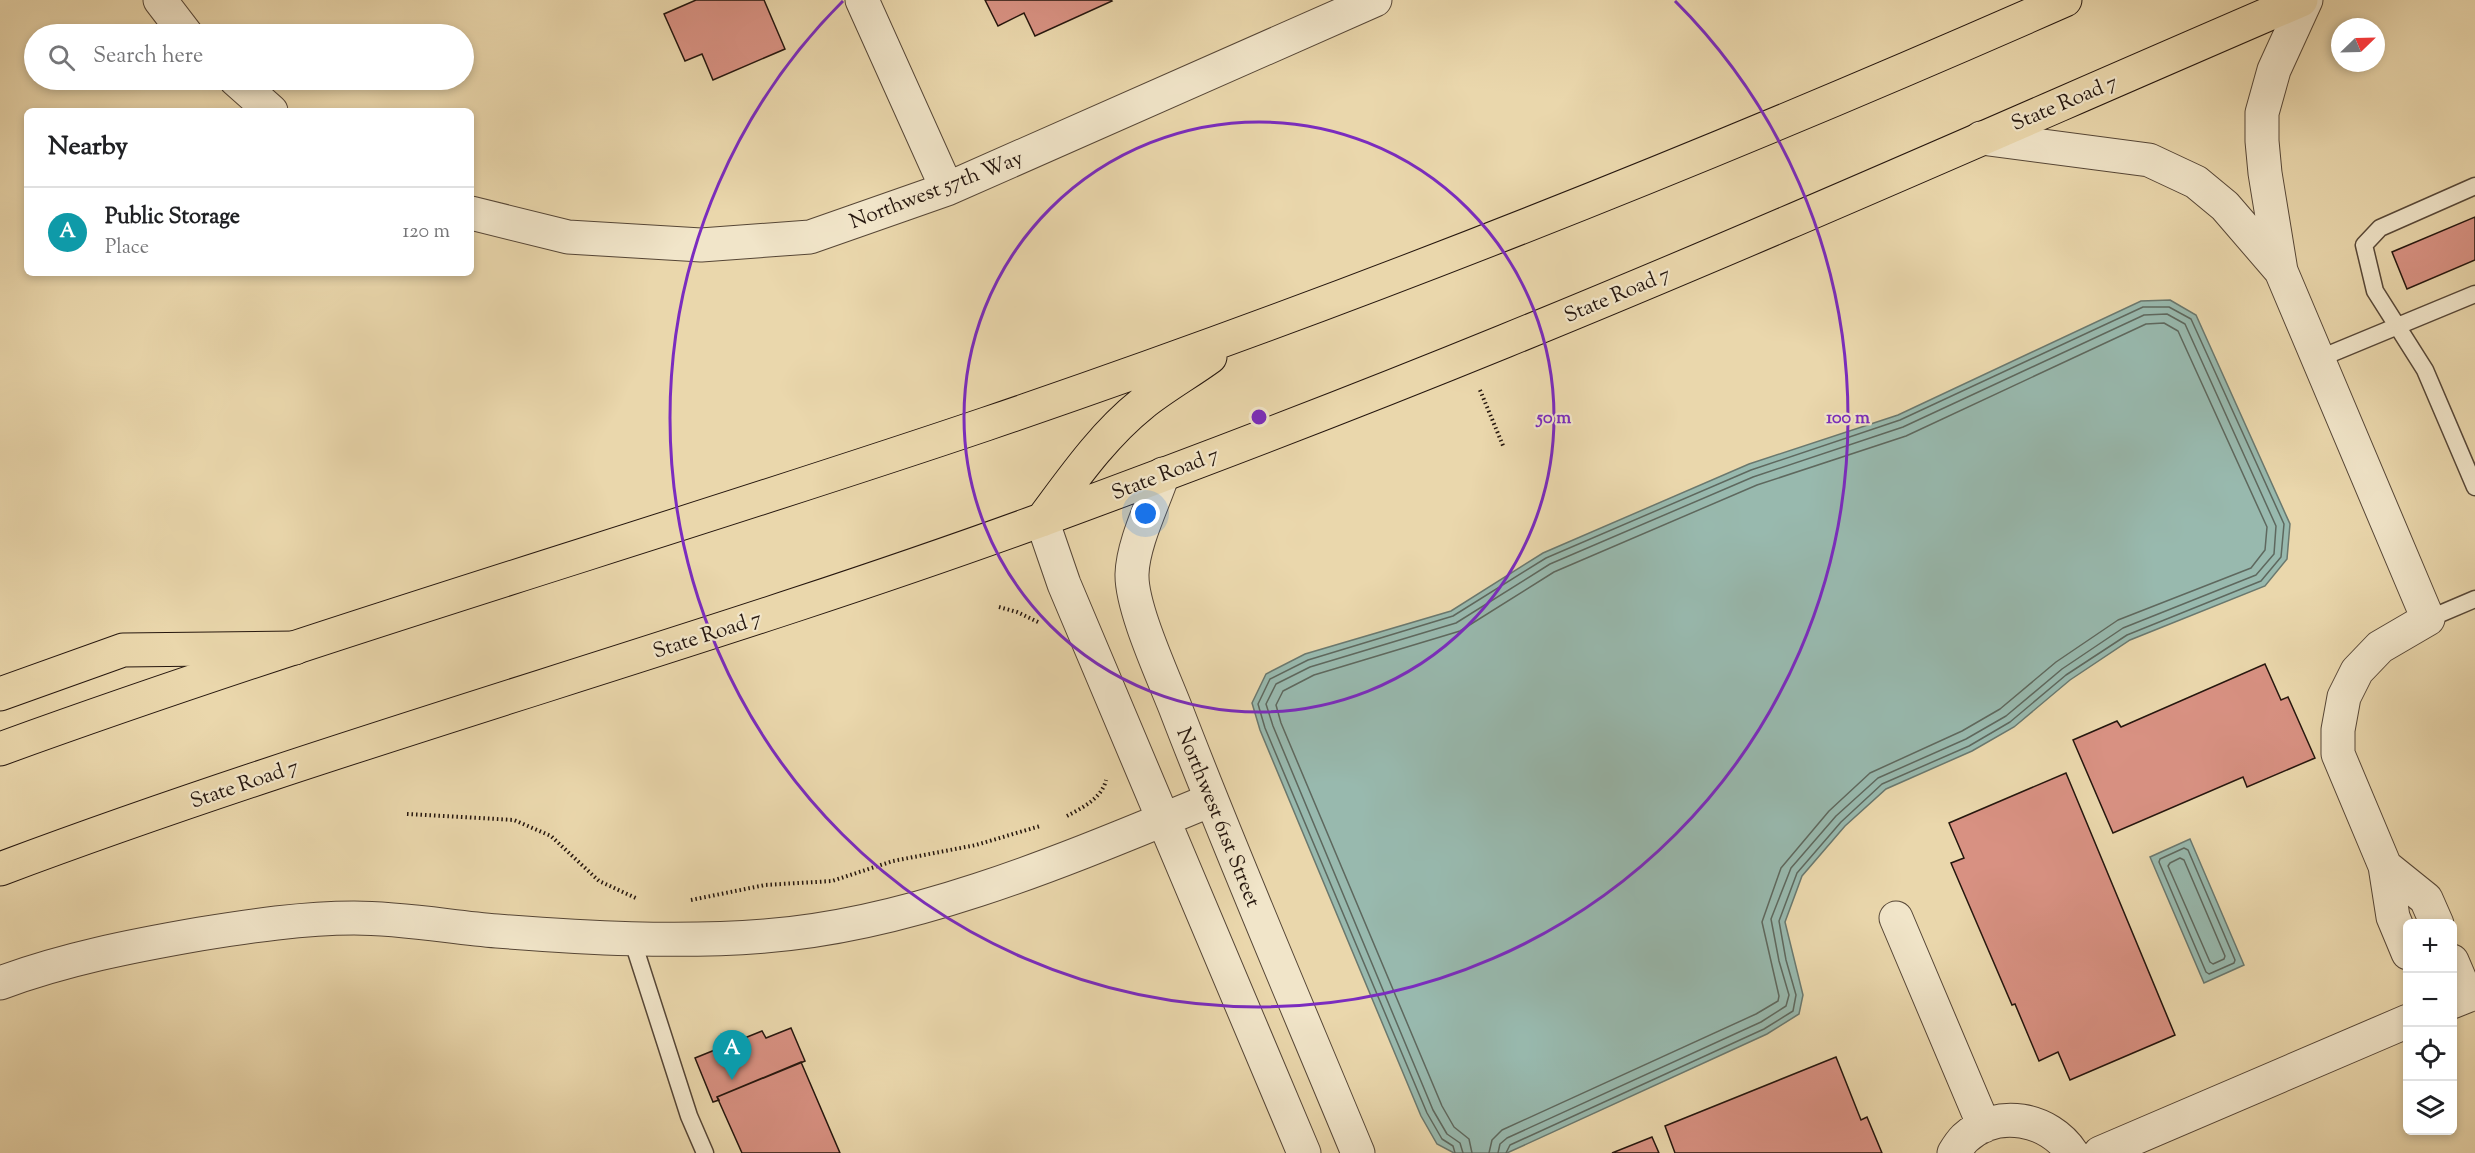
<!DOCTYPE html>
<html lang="en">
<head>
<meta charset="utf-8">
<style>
	body { margin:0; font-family:"Sorts Mill Goudy",serif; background:#f2f2f2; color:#202124 }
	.controls { position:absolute; right:18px; bottom:18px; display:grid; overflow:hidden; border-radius:9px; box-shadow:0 3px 9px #0003 }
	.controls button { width:54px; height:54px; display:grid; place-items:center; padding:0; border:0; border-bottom:2px solid #e0e0e0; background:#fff; color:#202124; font:30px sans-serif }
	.compass { position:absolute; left:2331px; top:18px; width:54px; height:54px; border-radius:50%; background:#fff; box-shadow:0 3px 9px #0003; rotate:67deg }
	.you { position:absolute; left:1146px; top:514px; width:21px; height:21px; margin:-15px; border:4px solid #fff; border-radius:50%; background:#1a73e8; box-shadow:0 0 0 9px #1a73e833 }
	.badge { display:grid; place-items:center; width:39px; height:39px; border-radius:50%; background:#db2777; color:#fff; font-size:20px; font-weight:700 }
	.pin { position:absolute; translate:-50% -50px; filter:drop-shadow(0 2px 3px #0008) }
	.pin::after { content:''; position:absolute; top:32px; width:21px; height:18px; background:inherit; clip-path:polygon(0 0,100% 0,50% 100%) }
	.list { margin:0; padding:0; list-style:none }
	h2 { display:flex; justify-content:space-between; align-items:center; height:78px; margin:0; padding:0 24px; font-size:26px }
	h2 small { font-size:20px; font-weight:400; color:#757577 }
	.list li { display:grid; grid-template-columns:39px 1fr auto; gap:18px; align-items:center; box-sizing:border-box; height:90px; padding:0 24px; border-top:2px solid #e0e0e0 }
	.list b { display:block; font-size:22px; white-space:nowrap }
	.list p { margin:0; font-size:20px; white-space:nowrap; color:#757577 }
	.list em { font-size:20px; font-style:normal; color:#757577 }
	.icon { flex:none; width:33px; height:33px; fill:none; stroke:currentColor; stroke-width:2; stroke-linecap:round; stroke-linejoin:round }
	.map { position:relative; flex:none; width:2475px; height:1153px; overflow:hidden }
	.search { position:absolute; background:#fff; box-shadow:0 3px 9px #0003; left:24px; top:24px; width:450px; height:66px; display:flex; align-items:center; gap:15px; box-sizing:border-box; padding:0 21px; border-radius:33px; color:#757577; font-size:22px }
	.panel { position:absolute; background:#fff; box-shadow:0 3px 9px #0003; left:24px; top:108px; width:450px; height:168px; border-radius:9px }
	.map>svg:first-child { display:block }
</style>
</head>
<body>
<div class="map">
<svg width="2475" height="1153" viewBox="0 0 2475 1153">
	<rect width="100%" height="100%" fill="#ead7ac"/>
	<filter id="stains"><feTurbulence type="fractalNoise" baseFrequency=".00333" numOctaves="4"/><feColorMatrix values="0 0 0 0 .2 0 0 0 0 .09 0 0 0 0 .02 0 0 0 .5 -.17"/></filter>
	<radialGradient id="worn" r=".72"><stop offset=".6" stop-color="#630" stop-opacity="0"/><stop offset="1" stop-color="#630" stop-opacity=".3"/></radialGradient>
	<path fill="#98b9ae" stroke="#6a786e" stroke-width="1.5" d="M2170 300 2196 315 2290 524 2287 559 2265 586 2130 640 2070 680 2014 727 1972 751 1886 789 1845 826 1802 876 1785 922 1803 995 1799 1014 1767 1034 1507 1153H1454L1437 1144 1421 1116 1260 730 1252 703 1266 674 1305 654 1451 611 1543 553 1749 464 1898 415 2141 301Z
		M2190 839 2244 965 2204 983 2150 857Z"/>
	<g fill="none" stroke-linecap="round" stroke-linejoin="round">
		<path stroke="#5e685e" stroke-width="1.5" d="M2184 848 2188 850 2235 960 2234 963 2209 974 2206 972 2159 862 2160 859Z
			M2180 858 2184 860 2225 956 2224 959 2213 964 2210 962 2168 866 2170 863Z
			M1455 1153 1453 1146 1442 1139 1427 1113 1265 728 1258 704 1270 679 1308 660 1453 616 1546 558 1751 470 1900 420 2143 307H2169L2191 319 2284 524 2281 557 2261 581 2127 635 2066 675 2010 722 1969 746 1882 784 1841 822 1797 873 1779 921 1786 960 1796 995 1793 1011 1764 1029 1510 1145 1506 1153
			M1463 1153 1460 1143 1447 1134 1433 1110 1273 726 1266 704 1276 684 1310 667 1456 623 1550 564 1753 477 1903 427 2144 315 2167 314 2185 324 2276 526 2274 554 2256 575 2123 628 2062 669 2006 716 1966 739 1878 778 1836 816 1791 868 1771 919 1779 961 1789 995 1786 1006 1761 1022 1507 1138 1500 1144 1498 1153
			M1472 1153 1469 1139 1454 1127 1442 1106 1281 723 1276 705 1283 691 1314 675 1460 631 1554 572 1757 485 1906 436 2146 324 2164 323 2178 331 2267 527 2265 550 2251 568 2118 620 2056 662 2000 709 1962 731 1870 773 1829 811 1781 868 1762 922 1779 996 1778 1001 1756 1014 1502 1130 1492 1140 1489 1153"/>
	</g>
	<path fill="#d89182" stroke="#25160e" stroke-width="1.5" d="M696 0H764L785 49 713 80 702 54 685 61 664 14Z
		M985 0H1111L1112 1 1035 36 1024 13 998 26Z
		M2475 217V260L2407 289 2392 252Z
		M2265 664 2281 700 2288 697 2315 758 2247 787 2243 777 2113 833 2073 740 2117 721 2121 727Z
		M2066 773 2175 1035 2070 1080 2058 1052 2039 1061 2015 1004 2012 1005 1951 863 1964 858 1949 823Z
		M791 1028 805 1061 717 1097 719 1100 713 1102 695 1058 762 1031 766 1038Z
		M1836 1057 1861 1120 1867 1117 1882 1153H1675L1665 1126Z
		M801 1062 840 1153H742L717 1097Z
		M1652 1137 1659 1153H1612Z"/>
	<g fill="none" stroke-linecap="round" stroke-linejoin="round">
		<g stroke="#564636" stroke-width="19">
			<path id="service" d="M2475 186 2380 228 2364 245 2375 291 2425 370 2475 487
				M2318 359 2475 294
				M2428 619 2475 599
				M632 939 689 1116 705 1153"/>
		</g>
		<g stroke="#564636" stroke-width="35">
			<path id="minor" d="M160 0 186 34
				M862 0 947 189
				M2306 0 2274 70 2262 113V141L2265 173 2281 271 2428 619 2380 647 2357 671 2344 697 2338 730V754L2385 866 2393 917 2408 953
				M236 80 271 111
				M1981 138 2149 160 2196 182 2225 206 2281 271
				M471 213 568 237 701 245 810 237 947 189 1375 0
				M1163 474C1153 504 1133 543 1132 574 1131 608 1164 678 1177 712 1234 860 1297 1006 1358 1153
				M1042 520 1064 584 1304 1153
				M2385 866 2426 899 2437 924
				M1896 918 1984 1126
				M2452 961 2467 996 2452 1002
				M0 983C65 959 131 946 200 934 250 926 303 918 354 918 402 918 450 927 497 931 586 938 677 943 765 936 915 925 1072 857 1211 800
				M1954 1153C1957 1148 1961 1142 1965 1138 1997 1108 2049 1118 2072 1153
				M2100 1153 2408 1021"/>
		</g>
		<g stroke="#25160e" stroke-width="35">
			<path id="primary" d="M1042 520C1072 480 1102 436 1142 404 1163 387 1188 373 1210 357
				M0 749C325 631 658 535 986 424 1351 300 1711 156 2065 0
				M0 869C344 740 699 645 1044 519 1199 462 1353 403 1505 341 1773 232 2036 114 2301 0"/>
		</g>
		<g stroke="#25160e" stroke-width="35">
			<path id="motorway" d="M0 694 123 650 295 648"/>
		</g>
		<path stroke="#25160e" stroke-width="4" stroke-dasharray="1.5 3" stroke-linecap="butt" d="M1480 390 1504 448
			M999 607 1017 612 1040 623
			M407 814 514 820 551 836 599 881 638 899
			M1067 816C1082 808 1102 798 1106 780
			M691 900 765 885 832 881 893 861 976 845 1040 826"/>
		<use href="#service" stroke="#f1e5c9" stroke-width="16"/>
		<use href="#minor" stroke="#f1e5c9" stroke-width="33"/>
		<use href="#primary" stroke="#ead7ac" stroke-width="33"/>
		<use href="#motorway" stroke="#ead7ac" stroke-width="33"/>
	</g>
	<g fill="none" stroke="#7b2cbf" stroke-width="3">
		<circle cx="1259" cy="417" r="295"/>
		<path d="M1675 1A589 589 0 1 1 843 1"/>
	</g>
	<g text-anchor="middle" stroke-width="4.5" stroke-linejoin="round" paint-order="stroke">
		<g font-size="21" fill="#25160e" stroke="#f1e5c9">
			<text transform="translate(2064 102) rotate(-23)" y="7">State Road 7</text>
			<text transform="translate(936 189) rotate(-21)" y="7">Northwest 57th Way</text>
			<text transform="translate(1617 294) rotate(-23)" y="7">State Road 7</text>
			<text transform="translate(1165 473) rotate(-21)" y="7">State Road 7</text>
			<text transform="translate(707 634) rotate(-18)" y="7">State Road 7</text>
			<text transform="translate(244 783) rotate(-19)" y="7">State Road 7</text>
			<text transform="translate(1219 817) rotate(68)" y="7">Northwest 61st Street</text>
		</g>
	</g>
	<circle cx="1259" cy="417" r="9" fill="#7b2cbf" stroke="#f1e5c9" stroke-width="3"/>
	<g font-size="18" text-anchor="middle" font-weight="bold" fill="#7b2cbf" stroke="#f1e5c9" stroke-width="4.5" stroke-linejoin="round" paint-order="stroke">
		<text x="1554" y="423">50 m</text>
		<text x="1848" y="423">100 m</text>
	</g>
	<rect width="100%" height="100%" filter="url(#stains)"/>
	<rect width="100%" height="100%" fill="url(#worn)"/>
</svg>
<div class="controls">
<button>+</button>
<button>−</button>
<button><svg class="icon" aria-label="locate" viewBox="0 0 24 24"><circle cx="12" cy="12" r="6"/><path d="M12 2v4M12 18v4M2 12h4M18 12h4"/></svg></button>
<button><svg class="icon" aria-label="layers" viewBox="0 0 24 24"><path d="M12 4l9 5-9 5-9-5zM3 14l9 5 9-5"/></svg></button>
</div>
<svg class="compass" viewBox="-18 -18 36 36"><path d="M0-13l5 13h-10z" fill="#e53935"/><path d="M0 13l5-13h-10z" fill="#757577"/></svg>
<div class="you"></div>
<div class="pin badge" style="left:732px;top:1080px;background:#0f9aa8">A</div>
<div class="search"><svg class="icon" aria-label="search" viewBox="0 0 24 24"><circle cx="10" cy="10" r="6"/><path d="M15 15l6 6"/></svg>Search here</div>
<section class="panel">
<h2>Nearby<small></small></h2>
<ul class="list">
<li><span class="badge" style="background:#0f9aa8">A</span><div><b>Public Storage</b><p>Place</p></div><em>120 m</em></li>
</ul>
</section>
</div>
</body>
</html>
